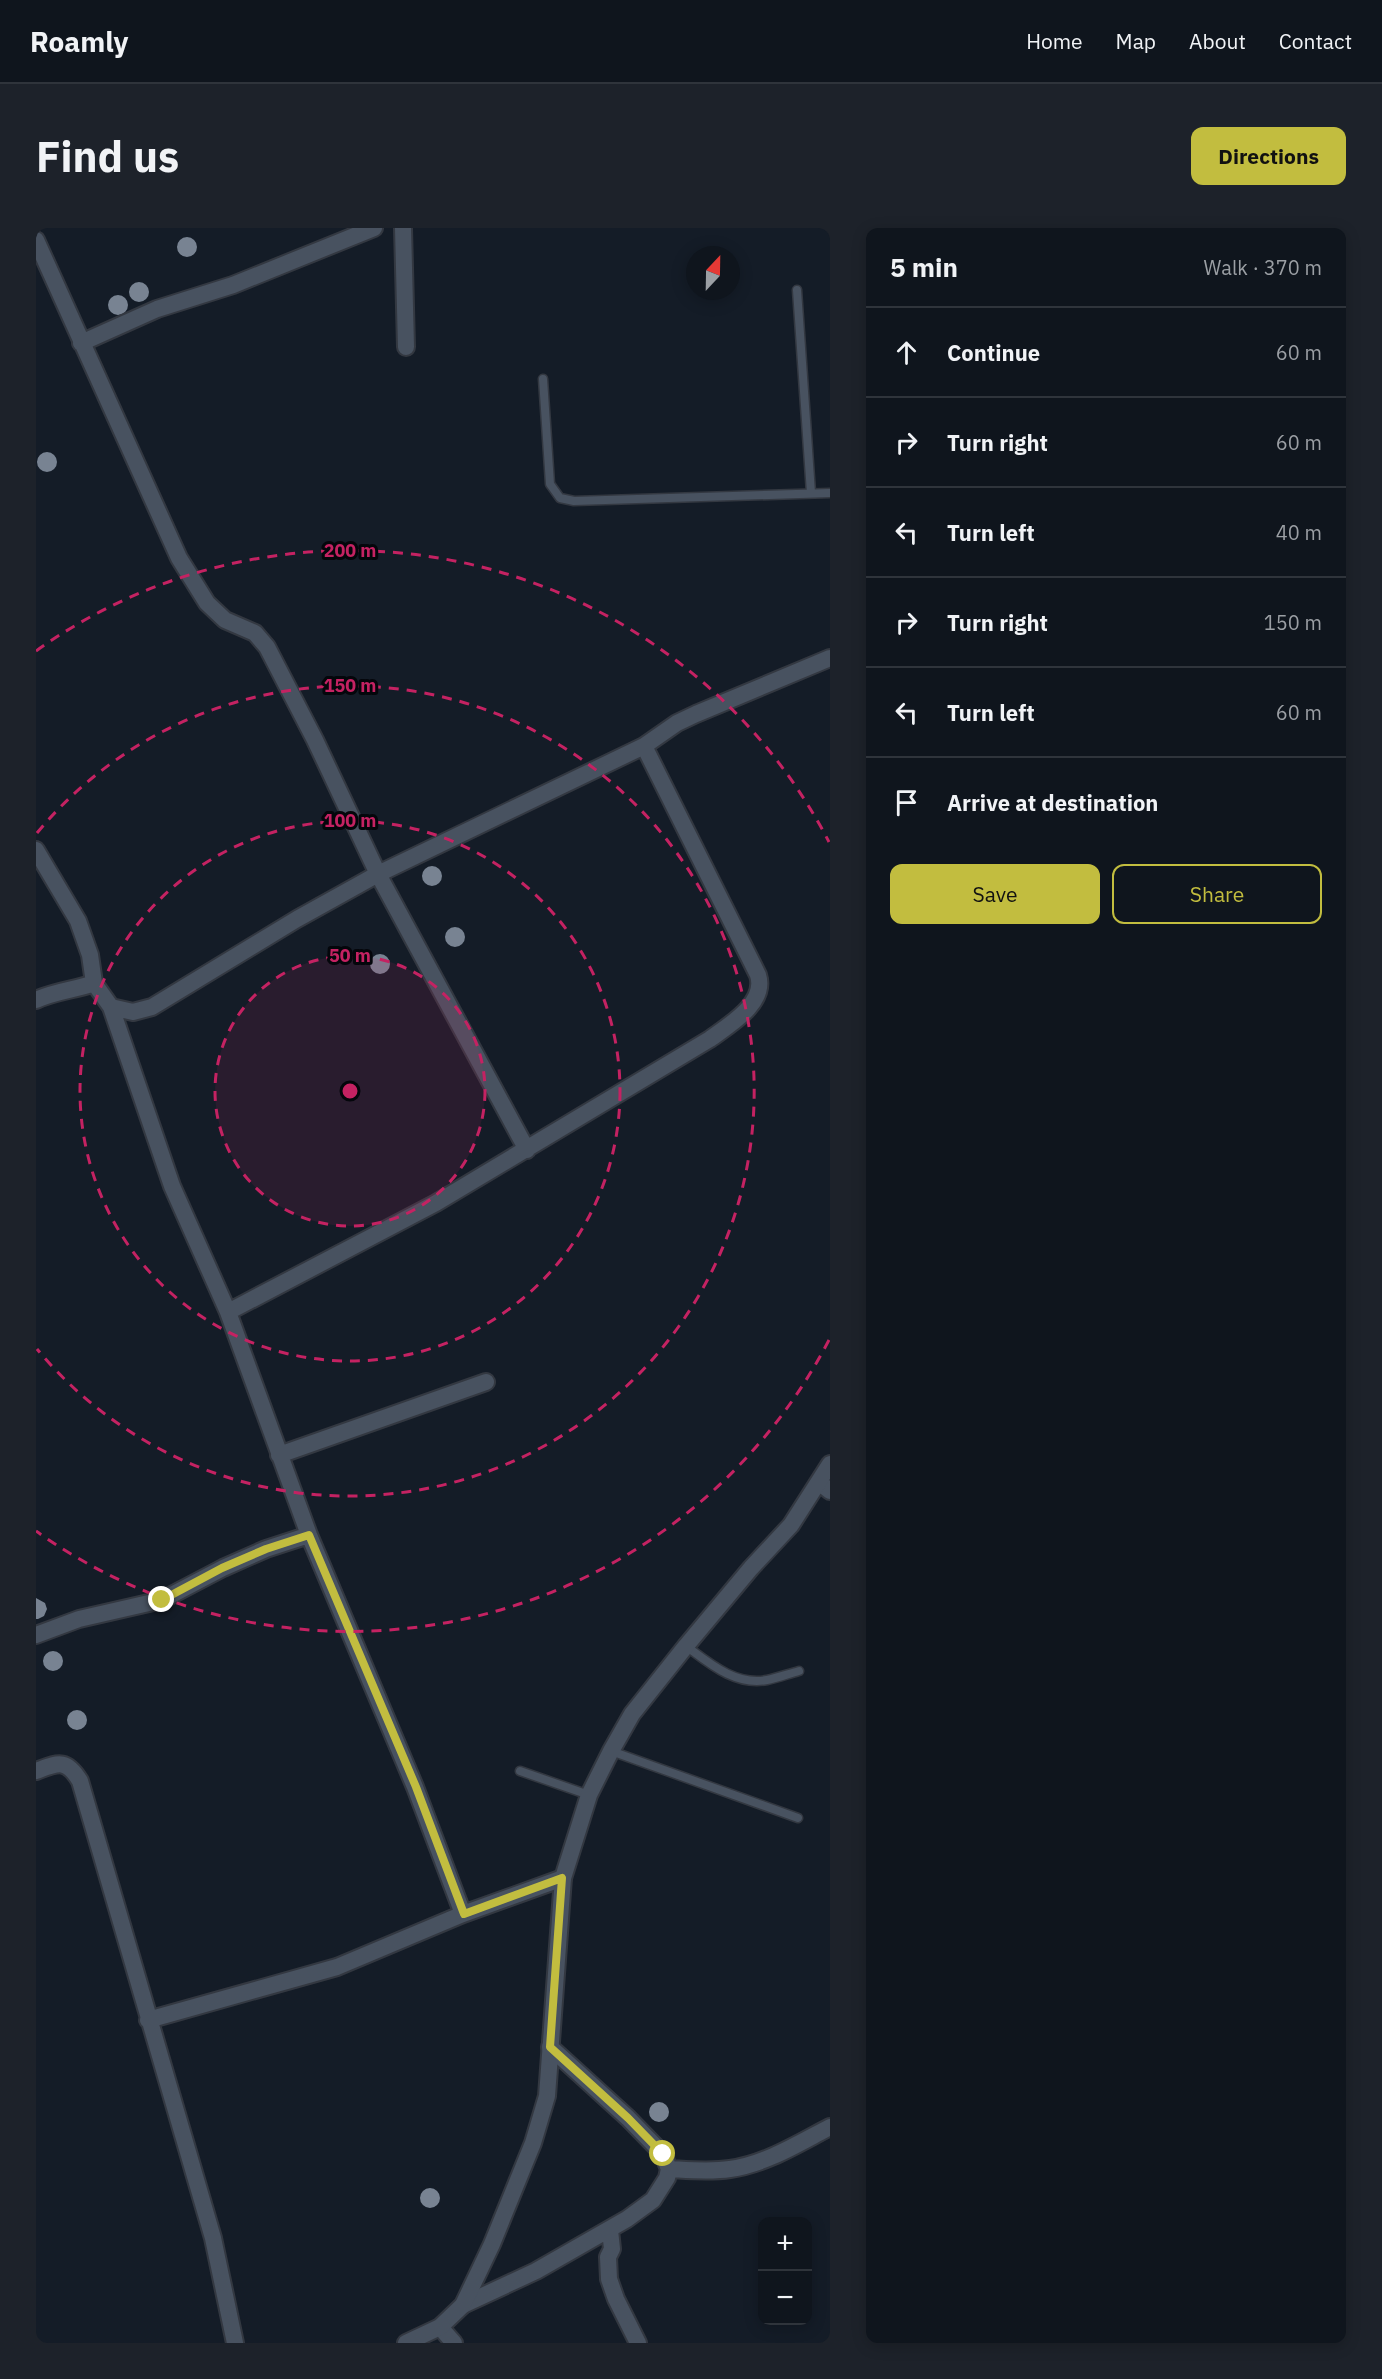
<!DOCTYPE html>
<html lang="en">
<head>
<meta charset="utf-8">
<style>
	body { margin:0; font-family:"IBM Plex Sans",sans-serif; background:#1d222a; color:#f1f3f6 }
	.controls { position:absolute; right:18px; bottom:18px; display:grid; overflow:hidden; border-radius:12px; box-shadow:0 3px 15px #0003 }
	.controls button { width:54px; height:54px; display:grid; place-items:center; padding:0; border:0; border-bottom:2px solid #2f343b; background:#0f151d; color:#f1f3f6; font:30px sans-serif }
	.compass { position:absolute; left:650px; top:18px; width:54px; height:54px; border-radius:50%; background:#0f151d; box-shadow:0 3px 15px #0003; rotate:22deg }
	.stop { position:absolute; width:18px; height:18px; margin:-14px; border:4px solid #c2bd3f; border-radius:50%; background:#fff }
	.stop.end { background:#c2bd3f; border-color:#fff; box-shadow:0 2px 6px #0008 }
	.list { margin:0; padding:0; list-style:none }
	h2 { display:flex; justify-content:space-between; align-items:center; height:78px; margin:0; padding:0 24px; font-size:26px }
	h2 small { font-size:20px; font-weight:400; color:#9b9fa4 }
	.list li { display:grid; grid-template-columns:39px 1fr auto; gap:18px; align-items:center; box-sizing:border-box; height:90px; padding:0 24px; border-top:2px solid #2f343b }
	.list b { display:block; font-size:22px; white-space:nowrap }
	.list em { font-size:20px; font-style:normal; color:#9b9fa4 }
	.actions { display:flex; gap:12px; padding:18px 24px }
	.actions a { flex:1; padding:14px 0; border:2px solid #c2bd3f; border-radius:12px; text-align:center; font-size:21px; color:#c2bd3f }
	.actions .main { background:#c2bd3f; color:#111 }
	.icon { flex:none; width:33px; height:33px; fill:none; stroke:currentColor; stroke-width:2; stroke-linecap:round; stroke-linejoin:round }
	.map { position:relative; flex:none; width:794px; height:2115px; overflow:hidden; border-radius:12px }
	header { display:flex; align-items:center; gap:36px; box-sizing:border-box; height:84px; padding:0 30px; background:#0f151d; border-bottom:2px solid #2f343b }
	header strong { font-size:28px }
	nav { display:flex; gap:33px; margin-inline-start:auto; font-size:21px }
	.intro { display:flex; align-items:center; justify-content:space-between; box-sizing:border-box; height:144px; padding:0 36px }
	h1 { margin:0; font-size:42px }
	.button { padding:15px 27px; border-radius:12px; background:#c2bd3f; color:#111; font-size:21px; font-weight:700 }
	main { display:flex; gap:36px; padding:0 36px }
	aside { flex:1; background:#0f151d; border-radius:12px; box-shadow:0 3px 15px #0003 }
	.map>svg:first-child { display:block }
</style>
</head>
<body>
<header>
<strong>Roamly</strong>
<nav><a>Home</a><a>Map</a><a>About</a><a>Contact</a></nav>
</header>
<div class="intro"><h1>Find us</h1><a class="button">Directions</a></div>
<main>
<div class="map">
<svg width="794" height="2115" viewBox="0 0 794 2115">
	<rect width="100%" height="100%" fill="#141c27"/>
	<path fill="#788392" d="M141 19a10 10 0 1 1 20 0a10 10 0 1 1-20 0Z
		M93 64a10 10 0 1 1 20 0a10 10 0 1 1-20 0Z
		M72 77a10 10 0 1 1 20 0a10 10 0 1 1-20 0Z
		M1 234a10 10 0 1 1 20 0a10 10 0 1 1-20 0Z
		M386 648a10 10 0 1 1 20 0a10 10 0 1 1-20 0Z
		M409 709a10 10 0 1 1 20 0a10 10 0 1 1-20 0Z
		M334 736a10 10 0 1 1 20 0a10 10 0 1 1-20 0Z
		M0 1370 9 1375 11 1381 8 1388 2 1391H0Z
		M7 1433a10 10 0 1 1 20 0a10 10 0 1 1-20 0Z
		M31 1492a10 10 0 1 1 20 0a10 10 0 1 1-20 0Z
		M613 1884a10 10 0 1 1 20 0a10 10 0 1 1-20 0Z
		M384 1970a10 10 0 1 1 20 0a10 10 0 1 1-20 0Z"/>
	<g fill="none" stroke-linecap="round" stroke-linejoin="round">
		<g stroke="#333841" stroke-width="11">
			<path id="service" d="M761 62 775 265
				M507 151 514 256 524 270 538 273 794 265
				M650 1418C673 1435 699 1458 731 1452 741 1450 752 1446 763 1443
				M575 1523 762 1590
				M484 1543 553 1567"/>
		</g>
		<g stroke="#333841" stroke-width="20">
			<path id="minor" d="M367 0 370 119
				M0 12 143 330 171 375 189 392 219 405 231 419 279 512 342 646 491 922
				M45 115 121 81 197 57 338 0
				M0 622 42 693 54 727 58 755 75 779 136 958 192 1084 273 1307 379 1559 427 1686
				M0 772C19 763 39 762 58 755
				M75 779 97 784 116 779 261 691 342 646 608 518 641 495 660 486 794 430
				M192 1084 400 975 674 811C693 797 731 775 722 747L608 518
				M243 1227 450 1154
				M784 1255 794 1263
				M0 1407 43 1391 126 1372 187 1340 230 1321 273 1307
				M0 1543C22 1535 30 1530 44 1553L177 2010 199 2115
				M112 1792 301 1739 427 1686 527 1650
				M633 1941C653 1942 674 1944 694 1941 730 1936 763 1915 794 1899
				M574 2002 576 2021 572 2029 573 2051 580 2071 602 2115
				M427 2077 500 2043 591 1991 617 1972 631 1950 633 1941 627 1926 592 1890 514 1819
				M404 2099 418 2115"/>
		</g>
		<g stroke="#333841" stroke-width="20">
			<path id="tertiary" d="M370 2115 404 2099 427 2077 456 2016 497 1915 511 1868 527 1650 553 1567 575 1523 596 1486 650 1418 715 1340 755 1297 794 1236"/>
		</g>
		<use href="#service" stroke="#485260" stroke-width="8"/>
		<use href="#minor" stroke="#485260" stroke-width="16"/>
		<use href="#tertiary" stroke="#485260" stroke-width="16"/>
	</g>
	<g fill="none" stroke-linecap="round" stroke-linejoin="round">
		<path stroke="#c2bd3f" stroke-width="8" d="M126 1372 186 1340 230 1321 273 1307 380 1559 428 1686 526 1650 514 1819 592 1890 627 1926"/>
	</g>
	<circle cx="314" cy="863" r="135" fill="#c42262" fill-opacity=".12"/>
	<g fill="none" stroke="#c42262" stroke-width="3" stroke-dasharray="10 8">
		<circle cx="314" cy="863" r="135"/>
		<circle cx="314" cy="863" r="270"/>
		<path d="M1 605A405 405 0 1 1 1 1121"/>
		<path d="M793 1112A540 540 0 0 1 0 1303M0 423A540 540 0 0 1 793 614"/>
	</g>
	<circle cx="314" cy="863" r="9" fill="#c42262" stroke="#04060b" stroke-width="3"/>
	<g font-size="18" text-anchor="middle" font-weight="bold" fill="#c42262" stroke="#04060b" stroke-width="6" stroke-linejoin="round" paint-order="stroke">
		<text x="314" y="329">200 m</text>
		<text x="314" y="464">150 m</text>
		<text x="314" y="599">100 m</text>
		<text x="314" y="734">50 m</text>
	</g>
</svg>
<div class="controls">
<button>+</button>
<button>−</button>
</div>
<svg class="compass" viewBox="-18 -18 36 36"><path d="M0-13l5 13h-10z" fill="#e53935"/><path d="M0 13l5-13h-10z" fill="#9b9fa4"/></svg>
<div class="stop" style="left:627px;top:1926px"></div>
<div class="stop end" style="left:126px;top:1372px"></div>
</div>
<aside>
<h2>5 min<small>Walk · 370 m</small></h2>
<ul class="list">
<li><svg class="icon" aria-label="ahead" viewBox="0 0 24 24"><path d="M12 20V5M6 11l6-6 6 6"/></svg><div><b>Continue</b></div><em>60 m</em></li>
<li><svg class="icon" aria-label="right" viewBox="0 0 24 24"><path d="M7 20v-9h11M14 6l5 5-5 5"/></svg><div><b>Turn right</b></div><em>60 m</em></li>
<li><svg class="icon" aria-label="left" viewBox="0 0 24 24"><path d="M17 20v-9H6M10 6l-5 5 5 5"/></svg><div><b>Turn left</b></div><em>40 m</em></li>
<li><svg class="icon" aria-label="right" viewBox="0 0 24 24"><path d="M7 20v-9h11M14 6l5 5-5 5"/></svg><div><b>Turn right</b></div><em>150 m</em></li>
<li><svg class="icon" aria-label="left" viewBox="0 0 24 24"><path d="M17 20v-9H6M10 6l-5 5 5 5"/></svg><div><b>Turn left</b></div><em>60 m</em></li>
<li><svg class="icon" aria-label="arrive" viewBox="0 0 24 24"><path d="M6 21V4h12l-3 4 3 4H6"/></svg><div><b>Arrive at destination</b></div></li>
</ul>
<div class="actions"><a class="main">Save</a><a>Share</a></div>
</aside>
</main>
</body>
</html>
